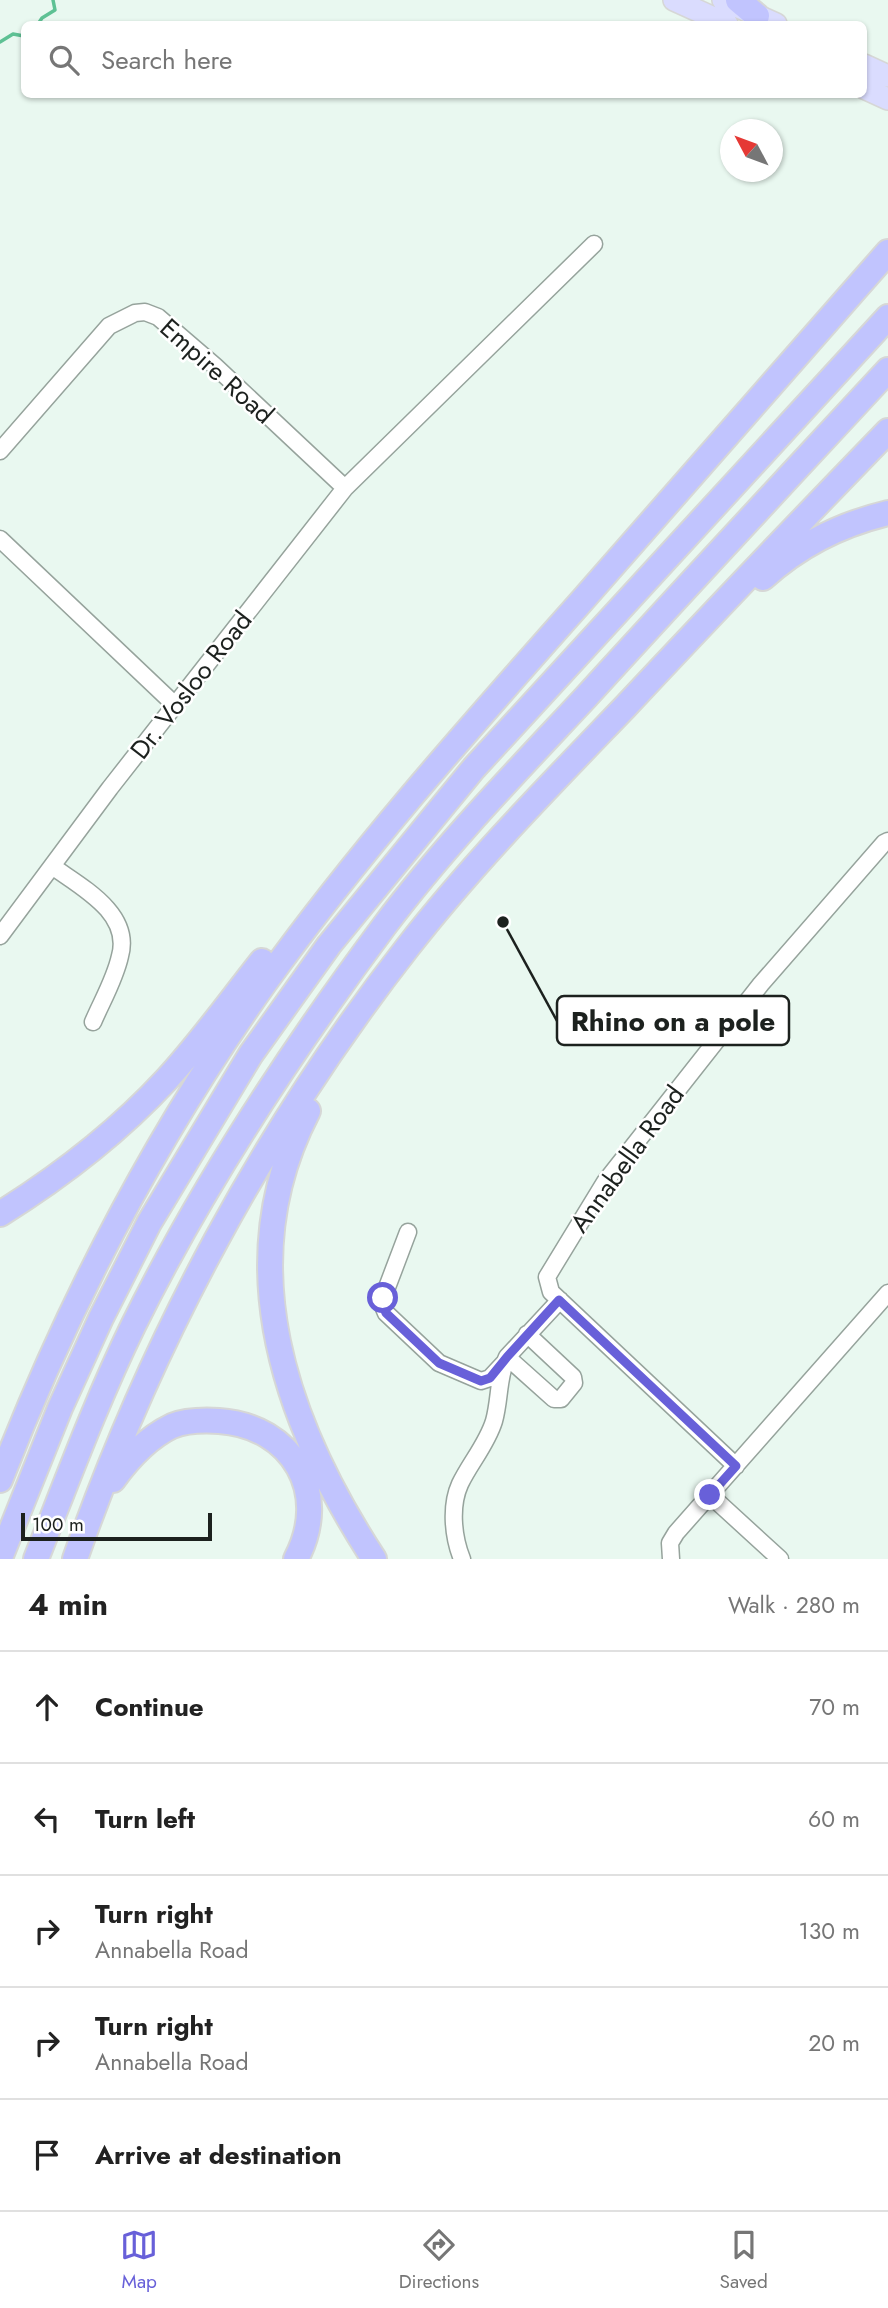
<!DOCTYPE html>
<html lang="en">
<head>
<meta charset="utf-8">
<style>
	body { margin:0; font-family:Jost,sans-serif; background:#f6f6f6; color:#222 }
	.compass { position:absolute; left:720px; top:119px; width:63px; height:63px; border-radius:50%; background:#fff; box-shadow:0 2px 5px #0004; rotate:311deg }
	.scale { position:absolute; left:21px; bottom:18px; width:191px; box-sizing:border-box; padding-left:7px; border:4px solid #1c211e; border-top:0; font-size:19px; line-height:24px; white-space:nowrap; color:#1c211e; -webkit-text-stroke:5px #fff; paint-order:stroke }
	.stop { position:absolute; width:21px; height:21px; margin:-16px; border:5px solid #6860d9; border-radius:50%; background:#fff }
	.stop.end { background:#6860d9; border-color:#fff; box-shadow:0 2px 7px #0008 }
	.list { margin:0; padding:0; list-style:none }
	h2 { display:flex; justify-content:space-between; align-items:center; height:91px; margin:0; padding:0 28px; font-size:30px }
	h2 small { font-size:23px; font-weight:400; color:#767676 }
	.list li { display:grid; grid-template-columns:46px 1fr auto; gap:21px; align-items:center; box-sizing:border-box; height:112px; padding:0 28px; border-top:2px solid #e0e0e0 }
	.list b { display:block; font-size:26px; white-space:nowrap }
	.list p { margin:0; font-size:23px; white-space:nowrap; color:#767676 }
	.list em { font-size:23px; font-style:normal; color:#767676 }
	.icon { flex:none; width:38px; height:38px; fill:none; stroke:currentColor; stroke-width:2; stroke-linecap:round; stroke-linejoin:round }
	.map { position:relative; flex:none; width:888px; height:1559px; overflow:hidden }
	.search { position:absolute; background:#fff; box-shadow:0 2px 5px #0004; left:21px; right:21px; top:21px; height:77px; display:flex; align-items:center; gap:18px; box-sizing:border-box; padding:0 24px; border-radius:10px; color:#767676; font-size:26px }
	.sheet { height:651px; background:#fff }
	nav { display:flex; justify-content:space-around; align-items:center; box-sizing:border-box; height:98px; border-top:2px solid #e0e0e0; background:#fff; font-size:19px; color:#767676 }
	nav a { display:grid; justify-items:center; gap:4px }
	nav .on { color:#6860d9 }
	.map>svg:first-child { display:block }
</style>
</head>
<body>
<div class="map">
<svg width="888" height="1559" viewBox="0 0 888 1559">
	<rect width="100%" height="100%" fill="#e9f8f0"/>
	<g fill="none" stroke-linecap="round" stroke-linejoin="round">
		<path stroke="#5ec194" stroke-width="3.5" d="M38 24 42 18 55 10 53 0
			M0 42 13 34 24 36"/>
		<g stroke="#96a39c" stroke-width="19">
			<path id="minor" d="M0 451 109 326 135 313 145 312 158 317 215 366 345 488
				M0 539 175 705
				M52 866C81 887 132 913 120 956 115 979 102 1001 93 1022
				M0 936 110 788 345 488 594 244
				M408 1232 383 1298V1306L386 1313 439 1363 481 1381 490 1378 504 1363
				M507 1357 554 1399H561L574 1383 573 1377 527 1334
				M736 1466 551 1292 547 1277 605 1182 761 984 884 843 888 841
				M710 1495 780 1559
				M462 1559C453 1537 450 1506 460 1484 470 1463 487 1444 494 1421 500 1400 498 1376 507 1357L560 1300
				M671 1559 670 1543 676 1533 888 1293"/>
		</g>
		<g stroke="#d6d7d6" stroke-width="24">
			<path id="major" d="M674 0 727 24
				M723 0 776 24
				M864 65 888 76
				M864 88 888 99"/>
		</g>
		<g stroke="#d6d7d6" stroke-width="28">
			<path id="highway" d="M738 0 757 16
				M763 578C798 546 842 524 888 513
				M308 1111C228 1264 286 1424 374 1559
				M0 1214C61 1176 118 1132 167 1079 201 1042 231 1000 262 961
				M0 1480C68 1304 157 1134 266 981 362 848 471 726 580 603 683 487 785 369 888 252
				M113 1480C129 1458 147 1438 172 1426 187 1420 203 1420 219 1421 293 1426 331 1493 296 1559
				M0 1558 60 1408 101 1318 149 1223 251 1054 329 945 474 768 888 317
				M36 1559C67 1481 96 1402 133 1326 203 1184 291 1051 385 925 446 844 517 771 586 697 686 587 787 479 888 370
				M75 1559C152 1340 264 1131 407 948 474 862 550 785 625 707 712 614 800 522 888 431"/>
		</g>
		<use href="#minor" stroke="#fff" stroke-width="16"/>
		<use href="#major" stroke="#dadcfe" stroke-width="21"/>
		<use href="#highway" stroke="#c1c4fe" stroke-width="24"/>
	</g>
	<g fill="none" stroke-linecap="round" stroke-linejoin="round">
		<path stroke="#6860d9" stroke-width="9" d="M383 1298V1306L386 1313 439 1363 481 1381 490 1378 507 1357 559 1300 736 1466 710 1495"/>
	</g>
	<g text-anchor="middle" stroke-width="5" stroke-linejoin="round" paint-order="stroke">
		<g font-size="26" fill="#1c211e" stroke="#fff">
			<text transform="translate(217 371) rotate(42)" y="9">Empire Road</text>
			<text transform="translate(191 685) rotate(-52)" y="9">Dr. Vosloo Road</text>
			<text transform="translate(627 1159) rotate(-54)" y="9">Annabella Road</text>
		</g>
	</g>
	<path fill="none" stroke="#1c211e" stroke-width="2.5" d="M503 922L557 1021"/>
	<circle fill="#1c211e" stroke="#fff" stroke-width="2.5" cx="503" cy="922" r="7"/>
	<rect fill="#fff" stroke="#1c211e" stroke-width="2.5" x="557" y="996" width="232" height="49" rx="7"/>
	<g font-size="28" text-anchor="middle" font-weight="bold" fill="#1c211e">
		<text x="673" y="1031">Rhino on a pole</text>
	</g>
</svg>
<svg class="compass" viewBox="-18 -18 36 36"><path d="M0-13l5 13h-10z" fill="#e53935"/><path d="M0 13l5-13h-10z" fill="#767676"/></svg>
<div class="scale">100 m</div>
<div class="stop" style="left:383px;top:1298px"></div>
<div class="stop end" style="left:710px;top:1495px"></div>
<div class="search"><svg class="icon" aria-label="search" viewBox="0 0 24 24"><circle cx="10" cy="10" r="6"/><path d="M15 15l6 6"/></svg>Search here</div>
</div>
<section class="sheet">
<h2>4 min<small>Walk · 280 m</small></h2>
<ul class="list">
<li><svg class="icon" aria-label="ahead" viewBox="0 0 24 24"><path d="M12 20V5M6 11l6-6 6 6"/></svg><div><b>Continue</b></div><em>70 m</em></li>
<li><svg class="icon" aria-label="left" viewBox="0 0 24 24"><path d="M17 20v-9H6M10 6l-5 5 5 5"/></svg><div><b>Turn left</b></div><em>60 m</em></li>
<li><svg class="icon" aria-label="right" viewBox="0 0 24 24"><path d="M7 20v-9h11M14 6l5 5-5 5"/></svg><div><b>Turn right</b><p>Annabella Road</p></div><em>130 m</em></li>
<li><svg class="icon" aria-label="right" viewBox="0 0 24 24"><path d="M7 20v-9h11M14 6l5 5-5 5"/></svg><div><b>Turn right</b><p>Annabella Road</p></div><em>20 m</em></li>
<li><svg class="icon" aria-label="arrive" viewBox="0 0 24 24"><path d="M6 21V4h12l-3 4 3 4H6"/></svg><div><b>Arrive at destination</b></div></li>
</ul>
</section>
<nav>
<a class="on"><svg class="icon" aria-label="map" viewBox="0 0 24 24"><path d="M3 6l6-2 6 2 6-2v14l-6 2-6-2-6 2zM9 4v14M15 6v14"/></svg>Map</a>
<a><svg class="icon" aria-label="directions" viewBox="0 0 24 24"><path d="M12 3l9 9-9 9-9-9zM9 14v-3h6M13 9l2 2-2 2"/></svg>Directions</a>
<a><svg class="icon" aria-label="saved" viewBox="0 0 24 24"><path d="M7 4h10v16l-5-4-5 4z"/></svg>Saved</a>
</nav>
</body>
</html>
